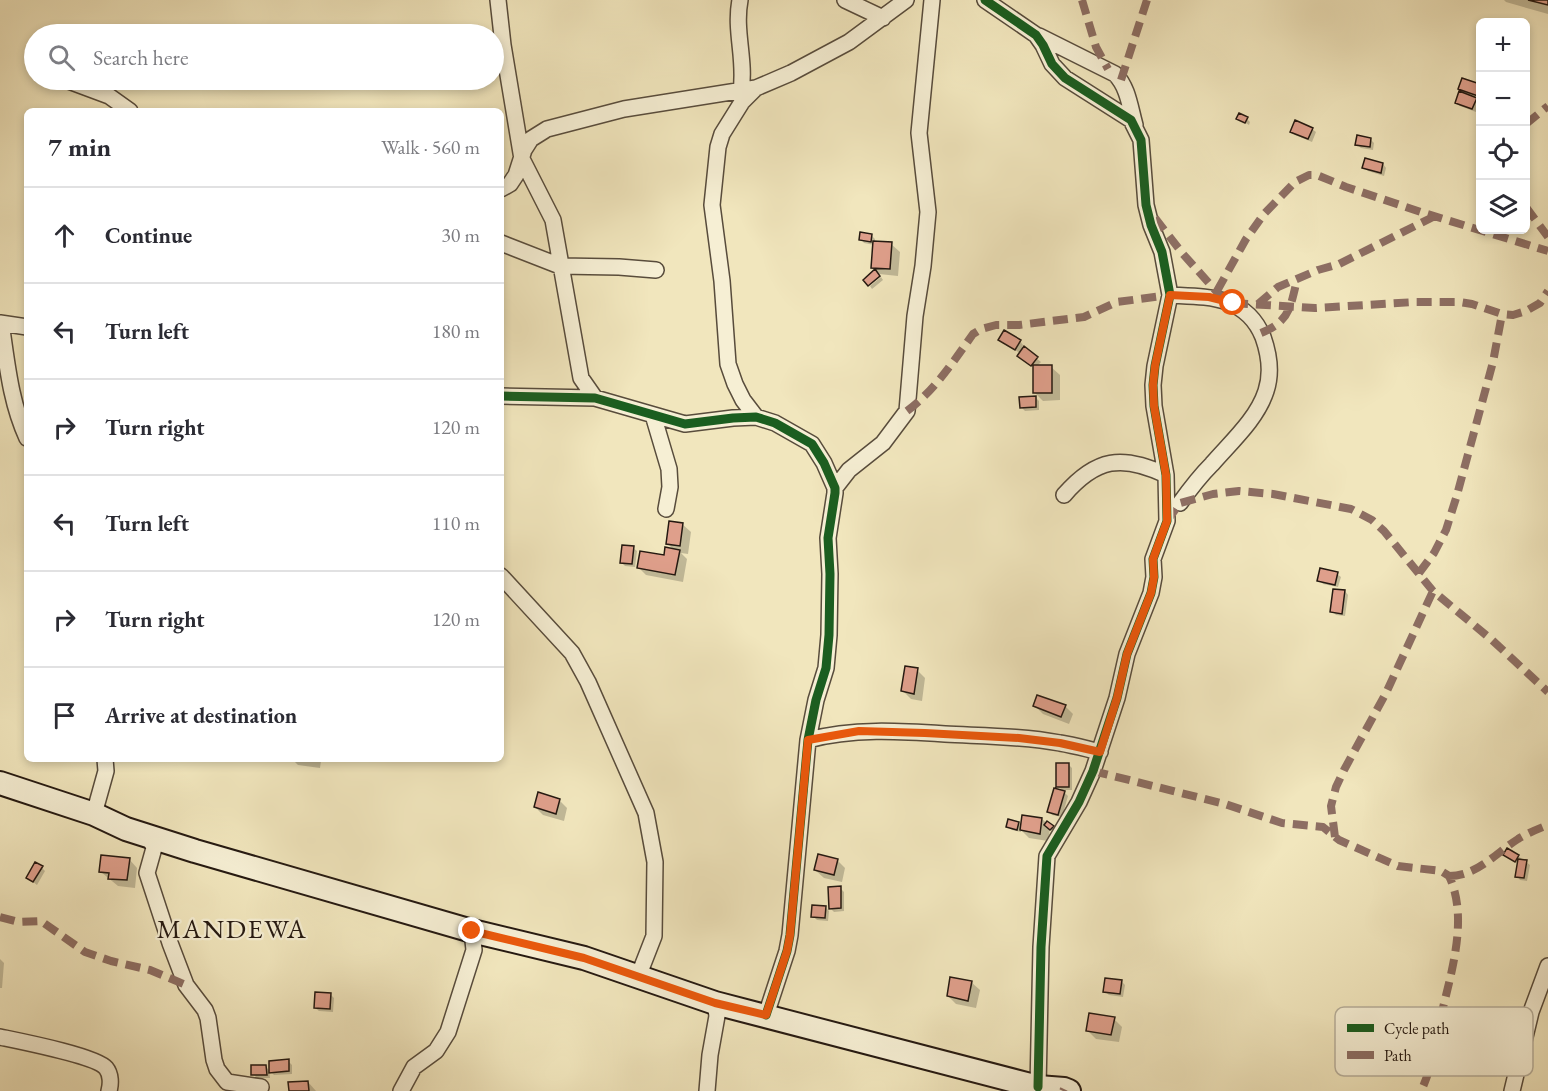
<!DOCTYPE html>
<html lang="en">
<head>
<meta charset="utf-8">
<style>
	body { margin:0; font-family:"EB Garamond",serif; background:#f2f2f3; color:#2b2b33 }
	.controls { position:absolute; right:18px; top:18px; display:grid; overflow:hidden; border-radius:9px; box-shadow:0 3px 9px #0003 }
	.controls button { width:54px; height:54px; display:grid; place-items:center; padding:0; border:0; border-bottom:2px solid #e1e1e2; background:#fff; color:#2b2b33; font:30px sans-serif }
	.stop { position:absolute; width:18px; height:18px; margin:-14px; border:4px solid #ea580c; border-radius:50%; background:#fff }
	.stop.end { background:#ea580c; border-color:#fff; box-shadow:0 2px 6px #0008 }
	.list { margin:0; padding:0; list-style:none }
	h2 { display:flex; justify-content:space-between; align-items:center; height:78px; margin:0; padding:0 24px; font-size:26px }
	h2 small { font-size:20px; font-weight:400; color:#7c7c81 }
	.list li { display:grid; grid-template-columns:39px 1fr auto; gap:18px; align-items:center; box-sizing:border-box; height:96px; padding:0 24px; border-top:2px solid #e1e1e2 }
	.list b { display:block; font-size:22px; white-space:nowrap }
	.list em { font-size:20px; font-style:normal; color:#7c7c81 }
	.icon { flex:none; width:33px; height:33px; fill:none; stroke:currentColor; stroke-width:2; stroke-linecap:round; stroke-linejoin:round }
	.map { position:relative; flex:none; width:1548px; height:1091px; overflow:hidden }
	.search { position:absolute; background:#fff; box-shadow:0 3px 9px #0003; left:24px; top:24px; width:480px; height:66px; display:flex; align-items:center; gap:15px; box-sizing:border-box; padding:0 21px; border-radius:33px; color:#7c7c81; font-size:22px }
	.panel { position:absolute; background:#fff; box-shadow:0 3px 9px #0003; left:24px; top:108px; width:480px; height:654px; border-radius:9px }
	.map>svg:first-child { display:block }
</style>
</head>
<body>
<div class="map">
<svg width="1548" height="1091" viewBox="0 0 1548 1091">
	<rect width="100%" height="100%" fill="#f1e6bd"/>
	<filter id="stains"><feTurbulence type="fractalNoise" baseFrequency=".00333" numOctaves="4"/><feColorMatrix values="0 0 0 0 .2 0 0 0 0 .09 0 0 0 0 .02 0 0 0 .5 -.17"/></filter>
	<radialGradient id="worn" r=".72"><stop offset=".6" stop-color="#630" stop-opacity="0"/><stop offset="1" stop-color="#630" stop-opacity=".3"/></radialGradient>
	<path fill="#0003" d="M1504 0H1548V14L1506 2Z
		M1463 80 1480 86V98L1472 95 1479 102 1476 112 1460 106 1456 103 1467 96 1460 89Z
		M1238 118 1247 119 1250 122 1249 125Z
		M1312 129 1316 132 1312 142 1295 135 1291 131Z
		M1370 139 1374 143 1373 150 1361 148 1357 145Z
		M1383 164 1386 168 1384 176 1368 171 1364 167Z
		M872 236 875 239V243L891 244 900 252 898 276 879 274 868 284 876 271 872 267 874 245 864 243 861 239Z
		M881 277 883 280 872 289 870 286Z
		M1020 341 1023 345 1022 347 1041 362 1037 366 1051 367 1060 375V400L1043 401 1035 393 1034 368 1022 359 1020 353 1003 343Z
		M1035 397 1039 401V410L1025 411 1021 407Z
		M682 524 691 532 688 554 681 553 687 559 683 582 646 575 638 567 665 557 674 550 668 544Z
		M633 548 637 551 635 567 625 566 621 562Z
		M1337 574 1341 577 1338 587 1323 584 1319 580Z
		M1345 591 1348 595 1345 616 1336 615 1332 611Z
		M917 670 925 678 922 701 911 699 903 691Z
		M1035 706H1065L1073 714 1069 724 1043 714Z
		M292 759H334L333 762 321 761 320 768 298 765Z
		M1069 765 1072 768V790H1062L1068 796 1062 817 1052 815 1049 811 1064 792 1058 786Z
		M559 800 567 808 564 821 543 815 535 807Z
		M1042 819 1056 831 1054 833 1050 829 1048 841 1029 838 1021 830V832L1012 830 1008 826 1019 823 1022 826Z
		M1518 856 1530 865 1527 881 1520 880 1517 876 1519 864 1509 858Z
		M129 859 137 868 135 888 118 886 101 872Z
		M837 860 845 868 842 882 824 878 815 870Z
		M42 868 45 871 37 885 28 878Z
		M840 888 844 892V911L834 912 830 908Z
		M825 907 829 911 828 921 817 920 813 916Z
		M0 959 4 963 2 988H0Z
		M1121 981 1125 985 1123 997 1109 995 1105 992Z
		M971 982 980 990 976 1008 956 1004 948 996Z
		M331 995 334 998 333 1012 319 1011 315 1008Z
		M1114 1019 1122 1027 1119 1042 1096 1039 1088 1031Z
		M288 1061 292 1065V1074L274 1075 269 1070 270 1078H257L253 1074 266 1067 271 1072Z
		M308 1082 316 1091H290Z"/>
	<path fill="#df9f8b" stroke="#251911" stroke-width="1.5" d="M1528 0H1548V5Z
		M1462 78 1480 84 1478 96 1458 89Z
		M1459 91 1477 98 1472 109 1455 103Z
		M1239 113 1248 117 1245 123 1236 119Z
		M1295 120 1313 128 1308 139 1290 132Z
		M1357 135 1371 138 1370 147 1355 145Z
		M1365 158 1383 163 1381 173 1362 168Z
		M860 232 872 234 871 242 859 240Z
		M873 241 892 242 890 269 871 268Z
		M875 269 880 276 868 286 863 280Z
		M1004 330 1021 340 1015 350 998 340Z
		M1024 346 1038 357 1031 366 1017 356Z
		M1033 365H1052V393H1033Z
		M1036 396V407L1020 408 1019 397Z
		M669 521 683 523 680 546 666 544Z
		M622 545 634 546 632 564 620 563Z
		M665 547 680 550 675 575 637 568 640 551 664 555Z
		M1320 568 1338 572 1335 585 1317 581Z
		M1333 589 1345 590 1342 614 1330 612Z
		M905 666 918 668 914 694 901 691Z
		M1037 695 1066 705 1061 717 1033 706Z
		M1056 763H1069V787H1056Z
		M1054 788 1065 791 1058 815 1047 812Z
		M538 792 560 799 556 814 534 807Z
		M1022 815 1042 818 1040 834 1020 830Z
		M1008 819 1019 822 1017 830 1006 827Z
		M1047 821 1054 826 1050 830 1044 825Z
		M1507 848 1519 855 1515 862 1503 855Z
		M818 854 838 859 834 875 814 870Z
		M101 855 130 858 127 880 108 879 109 873 99 872Z
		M1518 859 1527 860 1524 878 1515 877Z
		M35 862 43 866 33 882 26 878Z
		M841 886V908L829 909 828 887Z
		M812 905 826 906 825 918 811 917Z
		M950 977 972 981 968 1001 947 996Z
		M1105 978 1122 980 1120 994 1103 992Z
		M315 992 331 993 330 1009 314 1008Z
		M1089 1013 1115 1017 1111 1035 1086 1031Z
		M289 1059V1071L269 1073V1061Z
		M251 1065H266L267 1075H251Z
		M308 1081 309 1091H289L288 1082Z"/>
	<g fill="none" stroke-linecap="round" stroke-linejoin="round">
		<g stroke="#584c3c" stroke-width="18">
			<path id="street" d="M498 0 503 45 522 159 553 220 581 378 595 398
				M740 0C734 31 746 60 741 91
				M845 0 883 18
				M985 0 1036 35 1043 45 1052 64 1065 78 1131 120 1141 140 1146 205 1151 225 1162 252 1170 295 1155 366 1153 385 1154 406 1166 475 1167 521 1153 559 1154 577 1151 593 1127 654 1117 698 1093 771 1079 802 1047 856 1041 947 1038 1087
				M1039 36 1115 74C1128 87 1130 107 1135 125
				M66 80 109 96 130 111
				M756 88 742 102 722 134 718 147 712 205 722 281 728 364 735 384 743 400 756 417
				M501 189 510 184 516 175 524 150 531 139 547 129 624 109 756 88 791 73 849 42 906 0
				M501 243 560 266 619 267 656 270
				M1170 295C1207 297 1246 295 1263 337 1269 354 1272 373 1266 391 1257 419 1231 442 1212 464 1200 476 1190 489 1180 503
				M0 323 27 327
				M1 323C7 362 10 401 27 438
				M501 396 595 398 685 424 733 418 756 417 775 423 812 444 824 463 835 488V493L828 538 830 574 829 635 826 668 816 700 808 740 790 935 787 951 766 1015
				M653 415 669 469 670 487 666 509
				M835 488 849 470 883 443 907 411 915 316 923 266 928 212 919 133 932 0
				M1064 495C1096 458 1122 454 1166 475
				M501 576 572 653 588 682 646 813 655 862 654 936 638 977
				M808 740C853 728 899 731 945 734 983 736 1022 736 1060 743 1073 745 1087 749 1100 752
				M94 814 106 771 105 759
				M149 836 154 848 147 873 170 943 186 985 205 1010 208 1018 214 1060 217 1069 227 1082 261 1087
				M0 1037C19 1041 96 1056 106 1068 111 1074 111 1084 109 1091
				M401 1091 414 1067 436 1051 448 1032 474 950 472 931
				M707 1091 710 1055 717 1016 715 1003
				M1512 1091 1531 1012 1548 966"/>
		</g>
		<g stroke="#251911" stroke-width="26">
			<path id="secondary" d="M0 783 94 814 126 829 195 851 472 931 584 958 715 1003 1038 1087 1064 1089 1069 1091"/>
		</g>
		<use href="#street" stroke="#f6efd4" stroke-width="15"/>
		<use href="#secondary" stroke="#f6efd4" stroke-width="22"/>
		<path stroke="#8d6e63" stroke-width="8" stroke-dasharray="15 8" stroke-linecap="butt" d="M1082 0 1096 47 1108 69
			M1121 80 1147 0
			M1526 124 1548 106
			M1526 207 1548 237
			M1155 218 1183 254 1224 300
			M1217 291 1246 239 1264 214 1295 182 1309 175H1317L1346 187 1421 212 1548 251
			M1233 303 1315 308 1415 302H1460L1472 304 1502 314 1513 315 1526 311 1540 303 1548 291
			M1258 304 1278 287 1318 270 1339 264 1435 216
			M1261 333C1290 321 1290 308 1297 280
			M907 411C935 390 953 362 973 334L981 329 996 325H1019L1084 317 1117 302 1170 295
			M1167 521 1180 503 1213 494 1239 491 1273 494 1351 509 1372 520 1384 531 1433 591 1492 640 1548 692
			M1419 573 1434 553 1446 530 1457 495 1493 362 1502 314
			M1093 771 1225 804 1282 823 1323 827 1339 840 1398 866 1441 871 1449 876C1469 918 1451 973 1441 1016 1436 1041 1432 1068 1421 1091
			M1335 837 1331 806 1336 787 1344 770 1386 693 1433 591
			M1449 876C1477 876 1496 853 1518 839 1528 833 1538 829 1548 825
			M0 917 19 922 41 921 85 952 111 961 150 970 186 985
			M1063 1091 1064 1089"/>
		<g stroke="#f6efd4" stroke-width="13">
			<path id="cycleway" d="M985 0 1036 35 1043 45 1052 64 1065 78 1131 120 1141 140 1146 205 1151 225 1162 252 1170 295 1155 366 1153 385 1154 406 1166 475 1167 521 1153 559 1154 577 1151 593 1127 654 1117 698 1093 771 1079 802 1047 856 1041 947 1038 1087
				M501 396 595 398 685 424 733 418 756 417 775 423 812 444 824 463 835 488V493L828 538 830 574 829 635 826 668 816 700 808 740 790 935 787 951 766 1015"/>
		</g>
		<use href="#cycleway" stroke="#1b5e20" stroke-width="9"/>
	</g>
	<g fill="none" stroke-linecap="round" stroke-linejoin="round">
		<path stroke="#ea580c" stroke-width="8" d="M472 931 584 958 715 1003 766 1015 787 951 790 935 808 740 859 731 925 733 1019 738 1060 743 1100 752 1117 698 1127 654 1151 593 1154 577 1153 559 1167 521 1166 475 1154 406 1153 385 1155 366 1170 295 1209 297 1233 303"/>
	</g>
	<g text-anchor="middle" stroke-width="4.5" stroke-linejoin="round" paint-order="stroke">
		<g font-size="27" letter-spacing="1.5" fill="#251911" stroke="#f6efd4">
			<text x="232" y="938">MANDEWA</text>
		</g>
	</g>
	<rect x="1335" y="1007" width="198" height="69" rx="9" fill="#f6efd4" stroke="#b7af9a" stroke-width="1.5"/>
	<rect x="1347" y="1024" width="27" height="8" fill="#1b5e20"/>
	<rect x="1347" y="1051" width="27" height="8" fill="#8d6e63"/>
	<g font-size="16" fill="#251911">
		<text x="1384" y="1034">Cycle path</text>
		<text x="1384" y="1061">Path</text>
	</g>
	<rect width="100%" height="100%" filter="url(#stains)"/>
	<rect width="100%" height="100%" fill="url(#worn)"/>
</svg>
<div class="controls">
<button>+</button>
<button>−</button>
<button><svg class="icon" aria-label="locate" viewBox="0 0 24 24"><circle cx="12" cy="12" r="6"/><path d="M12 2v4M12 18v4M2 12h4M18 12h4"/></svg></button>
<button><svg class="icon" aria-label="layers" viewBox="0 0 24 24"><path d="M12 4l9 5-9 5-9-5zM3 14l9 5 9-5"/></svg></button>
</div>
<div class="stop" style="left:1233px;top:303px"></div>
<div class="stop end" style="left:472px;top:931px"></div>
<div class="search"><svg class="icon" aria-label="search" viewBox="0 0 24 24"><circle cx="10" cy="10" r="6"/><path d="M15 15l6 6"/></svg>Search here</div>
<section class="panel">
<h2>7 min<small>Walk · 560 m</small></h2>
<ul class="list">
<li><svg class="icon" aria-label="ahead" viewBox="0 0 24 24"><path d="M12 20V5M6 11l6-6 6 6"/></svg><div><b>Continue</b></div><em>30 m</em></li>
<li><svg class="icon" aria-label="left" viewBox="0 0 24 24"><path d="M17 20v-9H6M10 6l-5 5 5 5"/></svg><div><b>Turn left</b></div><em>180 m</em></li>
<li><svg class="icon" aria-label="right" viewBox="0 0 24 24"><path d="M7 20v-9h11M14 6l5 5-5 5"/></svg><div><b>Turn right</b></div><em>120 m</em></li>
<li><svg class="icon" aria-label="left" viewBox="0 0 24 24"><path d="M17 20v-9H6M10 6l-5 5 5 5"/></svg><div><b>Turn left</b></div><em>110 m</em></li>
<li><svg class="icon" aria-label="right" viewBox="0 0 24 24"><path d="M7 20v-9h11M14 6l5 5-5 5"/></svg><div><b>Turn right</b></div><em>120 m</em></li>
<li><svg class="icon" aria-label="arrive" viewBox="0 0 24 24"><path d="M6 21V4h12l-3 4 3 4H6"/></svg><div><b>Arrive at destination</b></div></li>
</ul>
</section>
</div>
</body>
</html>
